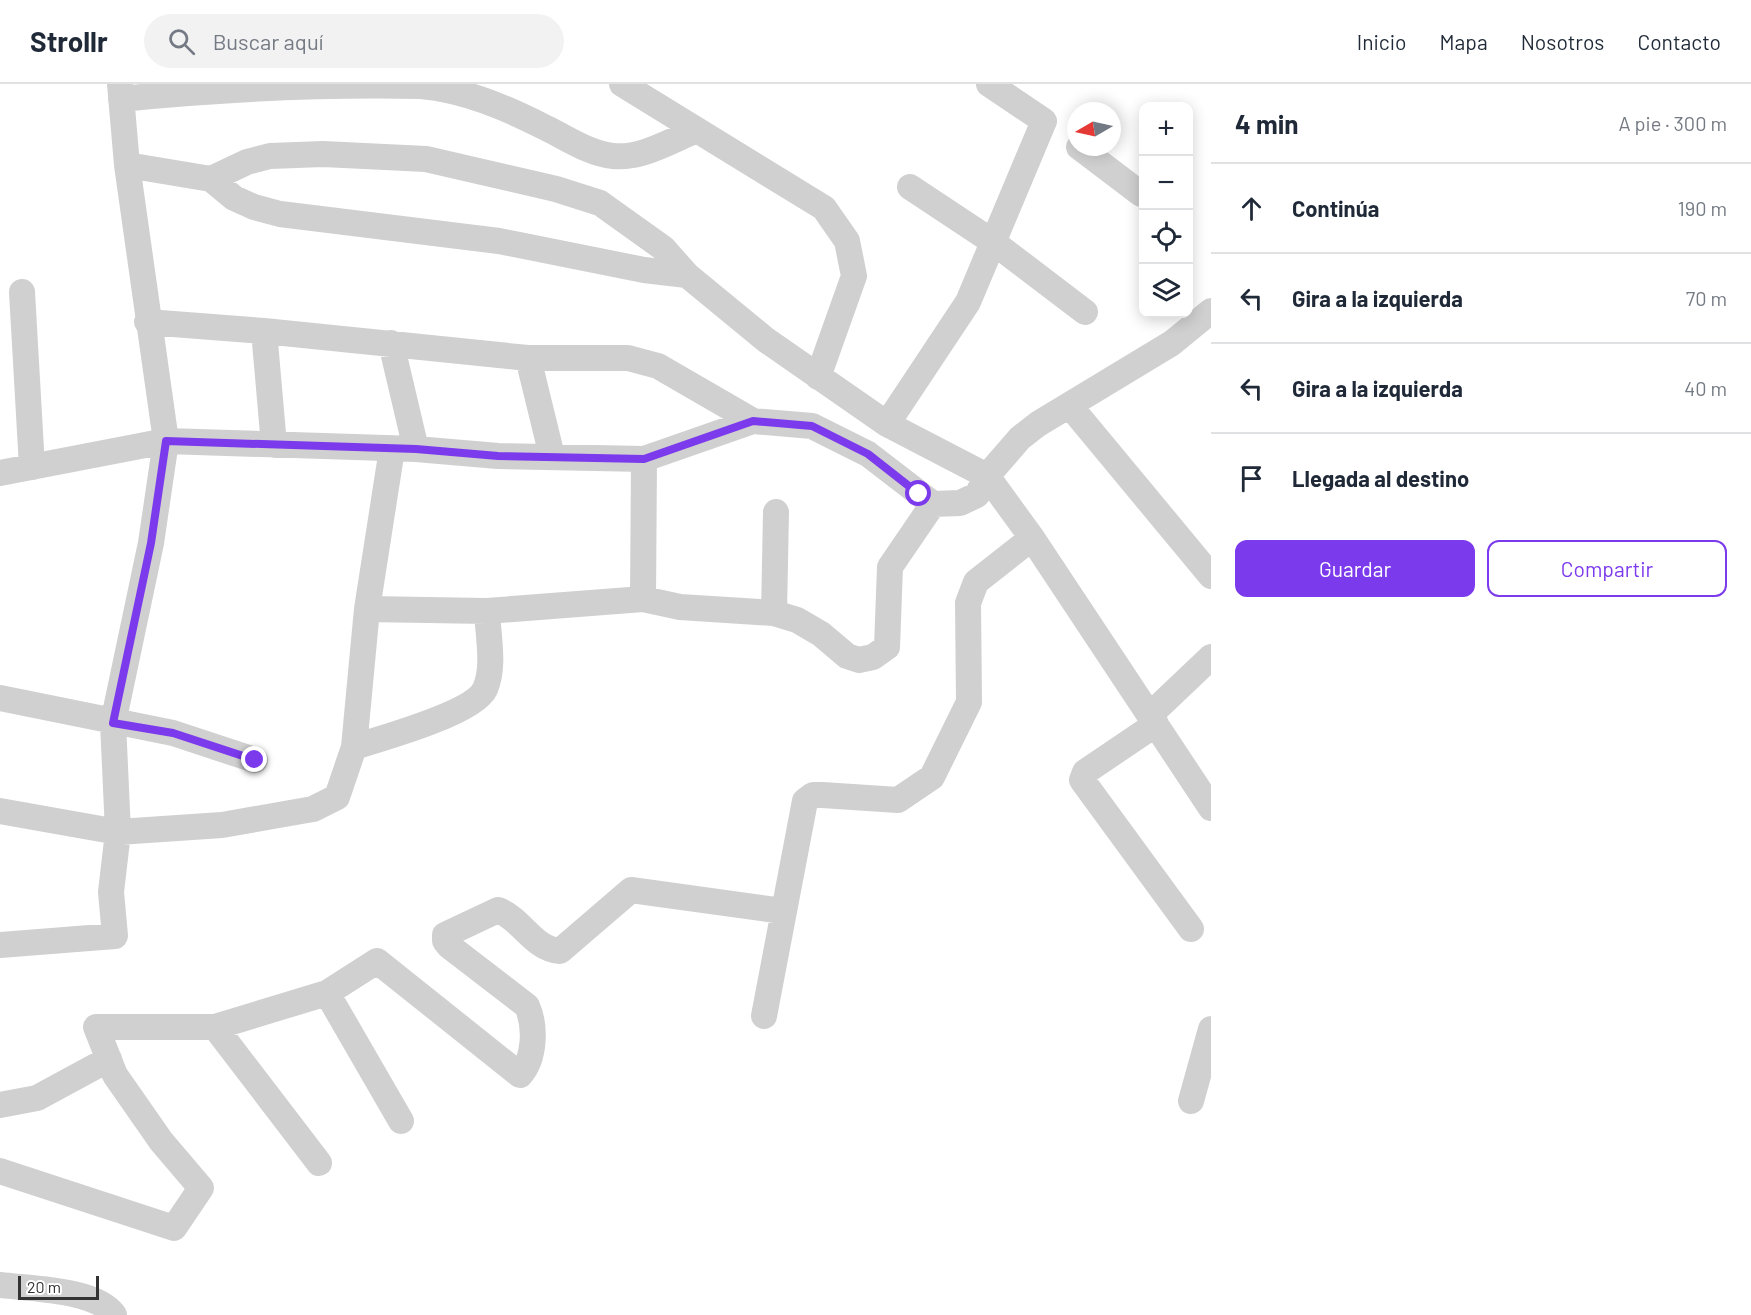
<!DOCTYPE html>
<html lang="es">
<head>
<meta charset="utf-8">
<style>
	body { margin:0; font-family:Barlow,sans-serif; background:#f2f2f3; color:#1f2937 }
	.controls { position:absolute; right:18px; top:18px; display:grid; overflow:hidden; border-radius:12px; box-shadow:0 3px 15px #0003 }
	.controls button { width:54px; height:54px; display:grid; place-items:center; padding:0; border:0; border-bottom:2px solid #e0e1e3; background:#fff; color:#1f2937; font:30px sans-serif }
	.compass { position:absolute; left:1067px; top:18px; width:54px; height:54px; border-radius:50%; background:#fff; box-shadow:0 3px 15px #0003; rotate:261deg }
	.scale { position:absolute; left:18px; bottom:15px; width:81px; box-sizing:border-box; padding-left:6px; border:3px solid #333; border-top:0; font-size:16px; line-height:21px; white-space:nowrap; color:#333; -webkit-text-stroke:4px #fff; paint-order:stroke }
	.stop { position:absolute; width:18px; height:18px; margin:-14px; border:4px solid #7c3aed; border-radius:50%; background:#fff }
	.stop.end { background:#7c3aed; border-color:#fff; box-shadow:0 2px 6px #0008 }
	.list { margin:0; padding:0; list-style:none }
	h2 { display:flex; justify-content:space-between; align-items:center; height:78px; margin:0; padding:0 24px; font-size:26px }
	h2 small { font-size:20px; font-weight:400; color:#747a83 }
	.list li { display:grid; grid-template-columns:39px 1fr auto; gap:18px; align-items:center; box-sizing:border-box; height:90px; padding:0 24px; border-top:2px solid #e0e1e3 }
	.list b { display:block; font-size:22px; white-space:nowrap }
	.list em { font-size:20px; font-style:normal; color:#747a83 }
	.actions { display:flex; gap:12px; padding:18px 24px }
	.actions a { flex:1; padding:14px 0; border:2px solid #7c3aed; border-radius:12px; text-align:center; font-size:21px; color:#7c3aed }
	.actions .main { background:#7c3aed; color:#fff }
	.icon { flex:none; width:33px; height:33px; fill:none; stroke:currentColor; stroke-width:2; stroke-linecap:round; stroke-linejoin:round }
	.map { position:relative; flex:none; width:1211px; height:1231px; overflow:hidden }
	header { display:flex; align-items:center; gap:36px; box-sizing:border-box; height:84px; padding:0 30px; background:#fff; border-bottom:2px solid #e0e1e3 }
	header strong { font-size:28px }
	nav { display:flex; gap:33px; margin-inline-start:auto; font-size:21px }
	.search { width:420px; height:54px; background:#f2f2f3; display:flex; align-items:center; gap:15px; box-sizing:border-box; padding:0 21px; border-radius:33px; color:#747a83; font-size:22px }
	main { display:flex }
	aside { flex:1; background:#fff }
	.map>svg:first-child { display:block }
</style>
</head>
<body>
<header>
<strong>Strollr</strong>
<div class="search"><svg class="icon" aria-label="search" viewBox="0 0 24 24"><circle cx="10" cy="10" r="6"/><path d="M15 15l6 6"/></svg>Buscar aquí</div>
<nav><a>Inicio</a><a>Mapa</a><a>Nosotros</a><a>Contacto</a></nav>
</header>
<main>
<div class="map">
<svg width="1211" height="1231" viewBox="0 0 1211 1231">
	<rect width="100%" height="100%" fill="#fff"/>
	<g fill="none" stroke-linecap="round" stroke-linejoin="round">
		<path stroke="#d0d0d0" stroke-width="26" d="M622 0 824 124 847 157 854 192 818 293
			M121 15C221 5 321 0 421 2 465 6 507 24 546 44 567 54 590 70 613 72 641 75 670 57 695 47
			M1079 63 1141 110
			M127 81 211 95 234 114 254 123 280 130 499 157 644 186 687 191 766 256 887 340 987 392 1032 454 1211 724
			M211 95 247 78 270 72 323 70 426 75 556 105 600 119 663 164 687 191
			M910 103 993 158 1085 228
			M22 208 32 383
			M147 238 264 247 528 274H628L658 282 753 337
			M264 247 274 361
			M391 259 416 365
			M528 274 552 372
			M1070 322 1211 492
			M887 340 968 218 1044 37 989 0
			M0 389 166 357 416 365 498 372 644 375 753 337 812 342 868 370 933 420 960 419 977 411 987 392 1020 354 1038 340 1172 259 1211 227
			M643 515 644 375
			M367 525 487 527 643 515 680 523 774 529 797 536 821 550 847 572 859 576 873 573 887 563 890 483 933 420
			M774 529 776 428
			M0 614 173 649 255 676
			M1150 631 1211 573
			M1156 640 1085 688 1082 696 1191 845
			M354 663C380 655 474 629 485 605 495 583 488 552 487 527
			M0 727 118 748 222 741 313 725 337 713 354 663 367 525 392 365
			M0 861 115 852 111 808 118 748 113 639 151 459 166 357 127 81 120 0
			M327 909 401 1037
			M764 932 805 717 813 711H822L898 716 932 693 969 618 968 519 976 498 1032 454
			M215 943 319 1079
			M1191 1017 1211 945
			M0 1021 37 1014 109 975
			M0 1087 174 1144 201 1104 161 1057 115 991 96 943H215L327 909 377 877 520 991C535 975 536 942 527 922L449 862 445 857V851L498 826C522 835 533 865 560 867L631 806 782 827
			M0 1201C30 1205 96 1205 114 1231"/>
	</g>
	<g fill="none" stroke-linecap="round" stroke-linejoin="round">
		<path stroke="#7c3aed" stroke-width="8" d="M255 676 173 649 113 639 151 459 166 357 416 365 498 372 644 375 753 337 812 342 868 370 919 410"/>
	</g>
</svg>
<div class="controls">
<button>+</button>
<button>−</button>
<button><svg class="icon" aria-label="locate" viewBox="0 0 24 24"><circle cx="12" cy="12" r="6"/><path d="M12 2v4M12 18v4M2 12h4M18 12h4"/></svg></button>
<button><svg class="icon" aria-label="layers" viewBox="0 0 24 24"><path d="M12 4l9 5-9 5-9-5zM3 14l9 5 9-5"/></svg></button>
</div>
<svg class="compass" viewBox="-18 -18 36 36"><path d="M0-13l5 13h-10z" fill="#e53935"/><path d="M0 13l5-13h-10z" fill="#747a83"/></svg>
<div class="scale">20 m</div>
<div class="stop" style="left:919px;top:410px"></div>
<div class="stop end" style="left:255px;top:676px"></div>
</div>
<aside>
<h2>4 min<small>A pie · 300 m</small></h2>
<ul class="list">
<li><svg class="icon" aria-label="ahead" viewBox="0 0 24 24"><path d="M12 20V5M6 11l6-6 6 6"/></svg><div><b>Continúa</b></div><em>190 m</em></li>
<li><svg class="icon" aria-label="left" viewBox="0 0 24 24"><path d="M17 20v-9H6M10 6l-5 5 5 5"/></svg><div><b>Gira a la izquierda</b></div><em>70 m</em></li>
<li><svg class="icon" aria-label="left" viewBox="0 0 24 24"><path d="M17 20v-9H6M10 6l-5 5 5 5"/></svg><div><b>Gira a la izquierda</b></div><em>40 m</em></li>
<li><svg class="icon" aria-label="arrive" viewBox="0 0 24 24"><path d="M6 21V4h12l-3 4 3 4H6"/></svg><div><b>Llegada al destino</b></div></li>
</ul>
<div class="actions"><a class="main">Guardar</a><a>Compartir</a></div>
</aside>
</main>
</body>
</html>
